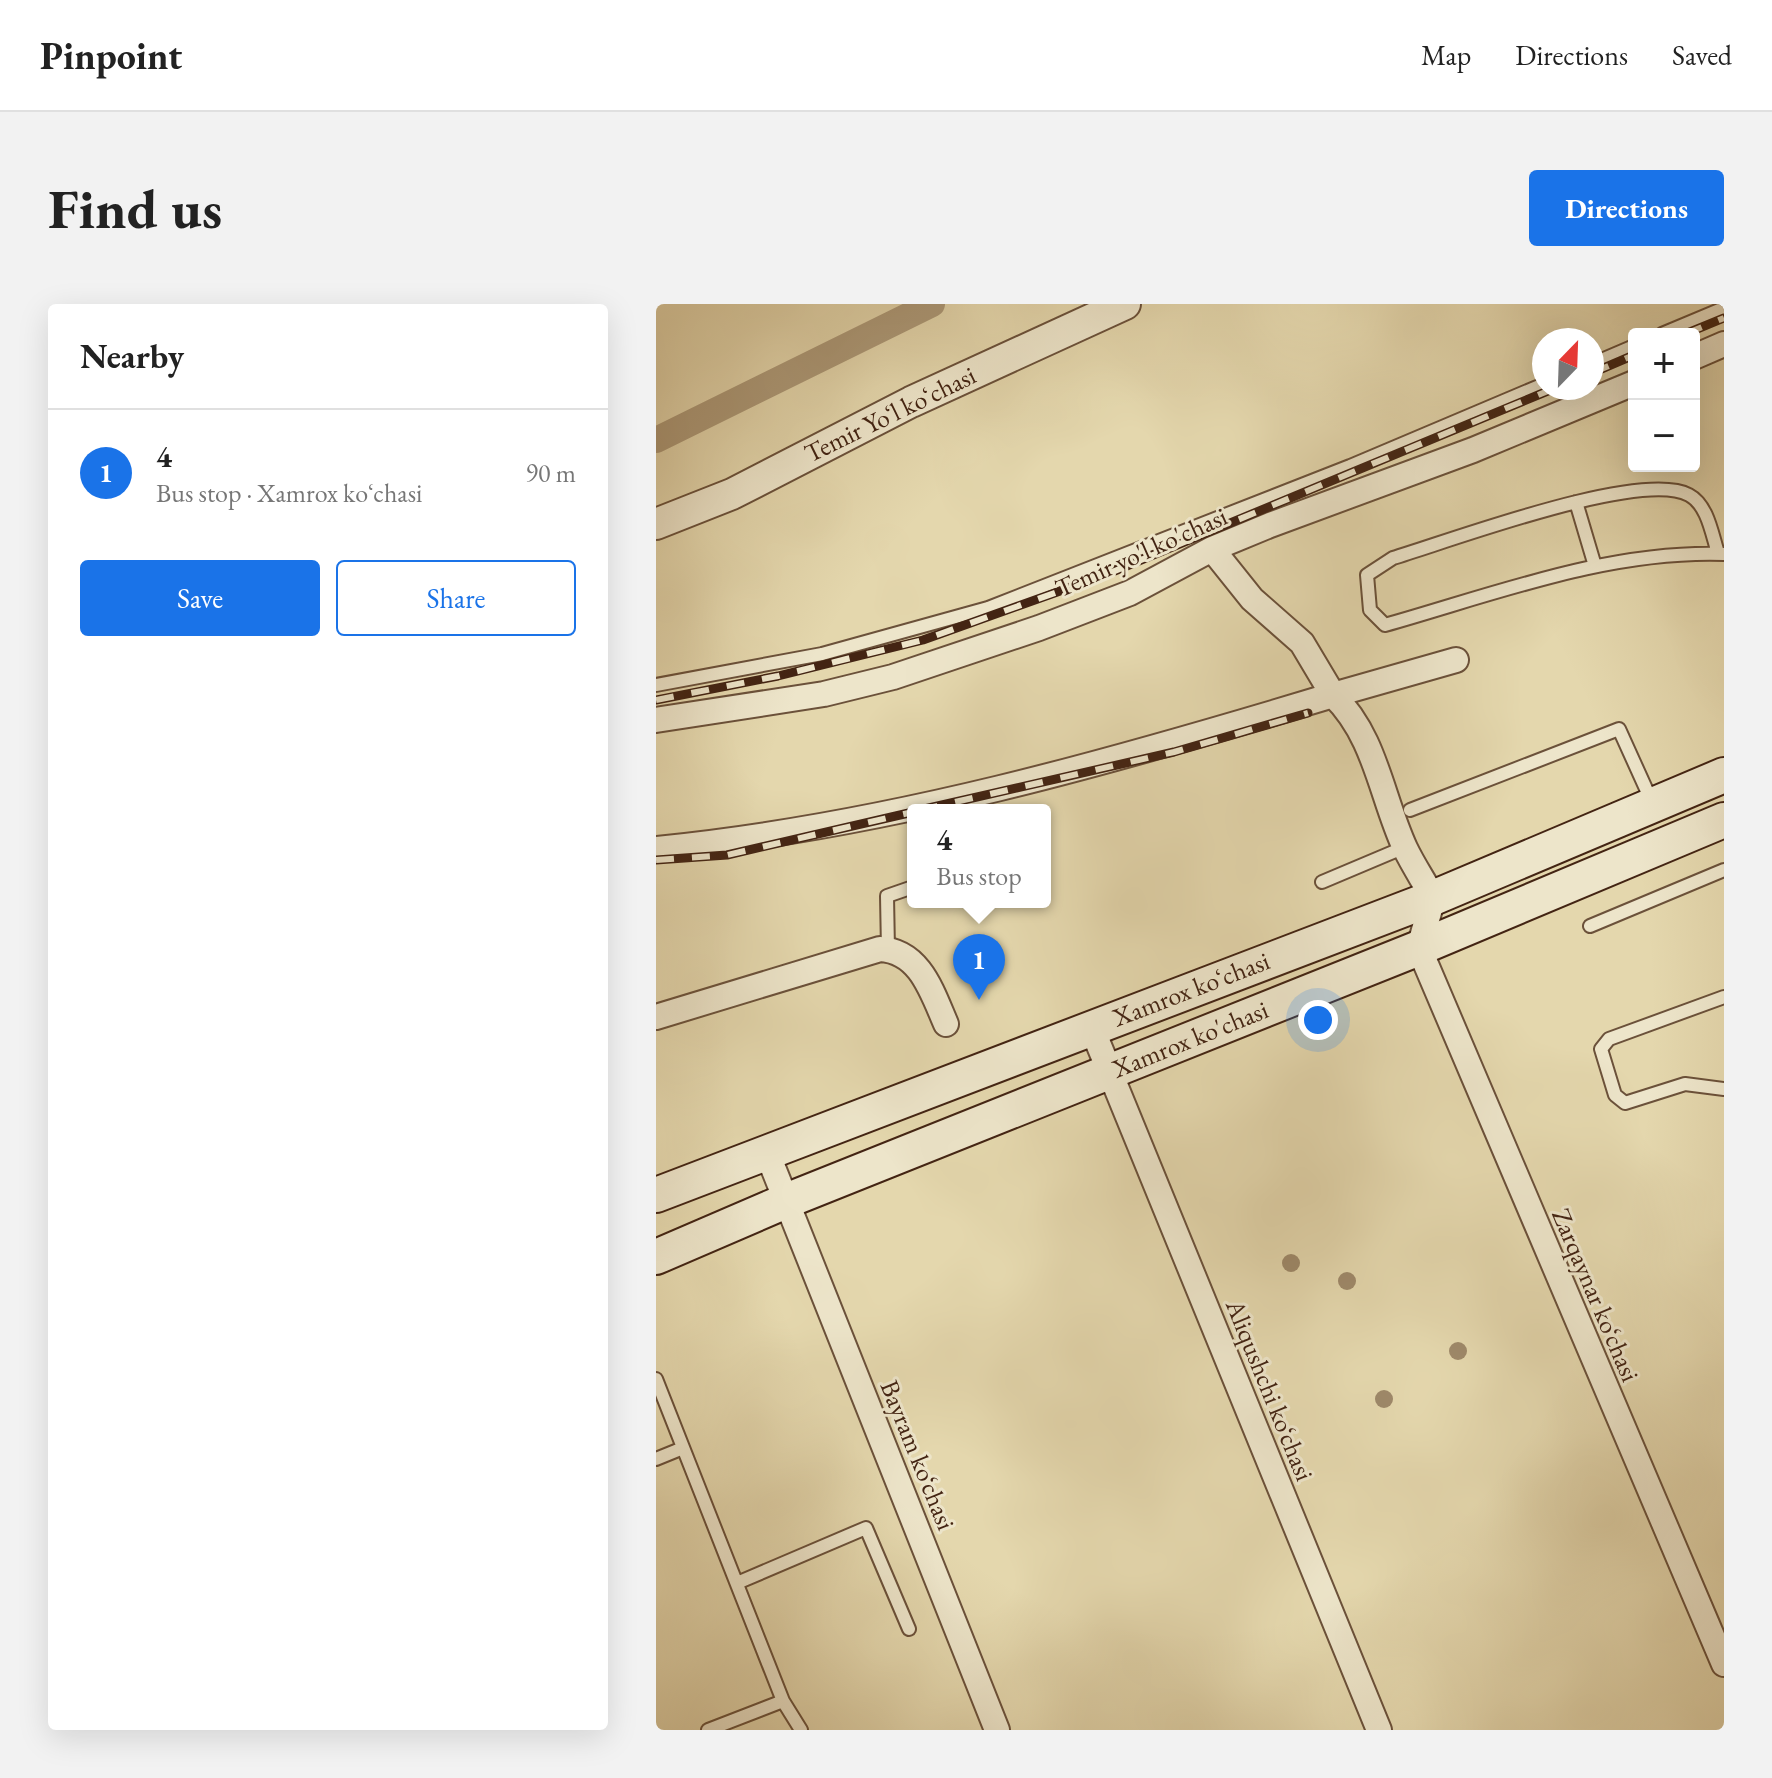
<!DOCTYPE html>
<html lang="en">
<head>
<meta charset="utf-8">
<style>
	body { margin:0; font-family:"EB Garamond",serif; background:#f2f2f2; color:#222 }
	.controls { position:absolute; right:24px; top:24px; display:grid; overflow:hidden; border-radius:8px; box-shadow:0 8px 32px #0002 }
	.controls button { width:72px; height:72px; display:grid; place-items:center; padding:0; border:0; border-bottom:2px solid #e0e0e0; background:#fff; color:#222; font:40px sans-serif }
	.compass { position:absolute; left:876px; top:24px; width:72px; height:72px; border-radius:50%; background:#fff; box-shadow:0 8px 32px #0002; rotate:23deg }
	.you { position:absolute; left:662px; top:716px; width:28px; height:28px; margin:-20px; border:6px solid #fff; border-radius:50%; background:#1a73e8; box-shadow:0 0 0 12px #1a73e833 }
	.badge { display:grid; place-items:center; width:52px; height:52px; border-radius:50%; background:#1a73e8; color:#fff; font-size:26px; font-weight:700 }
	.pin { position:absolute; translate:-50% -66px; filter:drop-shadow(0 2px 4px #0008) }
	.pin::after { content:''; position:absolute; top:42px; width:28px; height:24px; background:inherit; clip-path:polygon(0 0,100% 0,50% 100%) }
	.popup { position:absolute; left:251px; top:500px; width:144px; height:104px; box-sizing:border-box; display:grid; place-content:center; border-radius:8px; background:#fff; filter:drop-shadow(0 2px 6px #0005); font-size:26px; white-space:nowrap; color:#767676 }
	.popup b { font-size:30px; color:#222 }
	.popup::after { content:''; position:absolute; left:50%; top:100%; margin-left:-16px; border:16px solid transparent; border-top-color:#fff }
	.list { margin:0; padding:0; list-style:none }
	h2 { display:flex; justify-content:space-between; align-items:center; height:104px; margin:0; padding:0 32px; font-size:34px }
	h2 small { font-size:26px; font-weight:400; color:#767676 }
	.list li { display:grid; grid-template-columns:52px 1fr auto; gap:24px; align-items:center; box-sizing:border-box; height:128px; padding:0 32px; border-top:2px solid #e0e0e0 }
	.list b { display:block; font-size:30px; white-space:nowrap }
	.list p { margin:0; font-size:26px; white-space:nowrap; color:#767676 }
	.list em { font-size:26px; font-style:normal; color:#767676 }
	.actions { display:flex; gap:16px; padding:24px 32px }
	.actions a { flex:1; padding:18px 0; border:2px solid #1a73e8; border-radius:8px; text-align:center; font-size:28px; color:#1a73e8 }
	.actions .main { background:#1a73e8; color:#fff }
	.map { position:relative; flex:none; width:1068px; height:1426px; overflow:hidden; border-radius:8px }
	header { display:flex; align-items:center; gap:48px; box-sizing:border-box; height:112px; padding:0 40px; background:#fff; border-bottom:2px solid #e0e0e0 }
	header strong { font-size:38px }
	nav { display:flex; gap:44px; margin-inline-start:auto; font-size:28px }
	.intro { display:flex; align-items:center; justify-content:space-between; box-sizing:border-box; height:192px; padding:0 48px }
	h1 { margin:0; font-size:56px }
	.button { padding:20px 36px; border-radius:8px; background:#1a73e8; color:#fff; font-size:28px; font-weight:700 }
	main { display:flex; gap:48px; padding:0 48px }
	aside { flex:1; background:#fff; border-radius:8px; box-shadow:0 8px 32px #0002 }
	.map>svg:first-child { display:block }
</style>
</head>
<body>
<header>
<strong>Pinpoint</strong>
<nav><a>Map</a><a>Directions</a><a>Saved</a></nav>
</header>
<div class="intro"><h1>Find us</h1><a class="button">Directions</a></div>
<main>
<aside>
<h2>Nearby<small></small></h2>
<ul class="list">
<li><span class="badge">1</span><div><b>4</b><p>Bus stop · Xamrox koʻchasi</p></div><em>90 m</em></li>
</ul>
<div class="actions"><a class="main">Save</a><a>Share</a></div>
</aside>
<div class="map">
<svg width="1068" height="1426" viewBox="0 0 1068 1426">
	<rect width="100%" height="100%" fill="#e4d7ad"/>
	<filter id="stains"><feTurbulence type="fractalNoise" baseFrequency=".0025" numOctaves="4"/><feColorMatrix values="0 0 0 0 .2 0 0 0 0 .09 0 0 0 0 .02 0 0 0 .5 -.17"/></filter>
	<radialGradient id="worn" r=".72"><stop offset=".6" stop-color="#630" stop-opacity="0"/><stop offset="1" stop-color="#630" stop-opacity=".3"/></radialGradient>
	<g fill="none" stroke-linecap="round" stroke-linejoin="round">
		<path stroke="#ad9a79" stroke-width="26" d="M0 136 276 0"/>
		<g stroke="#6b513a" stroke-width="16">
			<path id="service" d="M1006 30 1068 4
				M936 60 978 42
				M920 198 939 262
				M1062 249C1056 231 1052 201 1033 191 985 165 794 237 737 254L711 271 714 306 729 321C839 290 952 246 1068 250
				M0 381 166 350 332 304 694 162 888 80
				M754 506 963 425 996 498
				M666 578 749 543
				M934 622 1068 566
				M232 646 231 592 257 583
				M1068 693 953 735 945 745 959 791 969 799 1029 780 1068 785
				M0 1075 127 1397 145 1426
				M0 1155 27 1144
				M81 1279 210 1224 253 1325
				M52 1426 127 1397"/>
		</g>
		<g stroke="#6b513a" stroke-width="28">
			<path id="minor" d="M1038 53 1068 40
				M556 245 596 295 646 339 677 391 800 356
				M0 416 168 390 237 373 383 324 474 289 556 245 614 221 817 146 978 79
				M0 545C232 522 455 458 677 391 720 433 725 492 749 544 757 561 768 577 777 594L763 644 1068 1360
				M0 713 224 645C264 647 276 688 290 720
				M435 722 723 1426
				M110 846 341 1426"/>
		</g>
		<g stroke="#6b513a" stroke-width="34">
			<path id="tertiary" d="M0 220 76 190 255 98 469 0"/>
		</g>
		<g stroke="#432413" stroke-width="38">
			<path id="secondary" d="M0 891 777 594 1068 471
				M0 953 130 897 763 644 1068 516"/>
		</g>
		<use href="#service" stroke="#ede5ca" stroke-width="12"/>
		<use href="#minor" stroke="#ede5ca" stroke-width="24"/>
		<use href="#tertiary" stroke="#ede5ca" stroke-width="30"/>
		<use href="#secondary" stroke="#ede5ca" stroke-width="34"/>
		<g stroke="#432413" stroke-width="9">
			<path id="rail" d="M1029 30 1068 14
				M936 69 978 51
				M0 396 122 372 267 336 449 271 899 84
				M264 506 518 448 652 409
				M0 556 71 551 257 508"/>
		</g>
		<use href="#rail" stroke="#ede5ca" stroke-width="6" stroke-dasharray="18" stroke-linecap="butt"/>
	</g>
	<g fill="#9e896a">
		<circle cx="635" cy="959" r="9"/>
		<circle cx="691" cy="977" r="9"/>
		<circle cx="802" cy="1047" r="9"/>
		<circle cx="728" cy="1095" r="9"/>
	</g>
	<g text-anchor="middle" stroke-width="6" stroke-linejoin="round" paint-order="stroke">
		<g font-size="26" fill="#432413" stroke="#ede5ca">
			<text transform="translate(234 110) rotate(-26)" y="9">Temir Yoʻl koʻchasi</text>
			<text transform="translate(485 248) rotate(-24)" y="9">Temir yo'l ko'chasi</text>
			<text transform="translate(535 685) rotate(-21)" y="9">Xamrox koʻchasi</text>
			<text transform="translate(534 735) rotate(-22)" y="9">Xamrox ko'chasi</text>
			<text transform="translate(940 991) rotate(67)" y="9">Zarqaynar ko‘chasi</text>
			<text transform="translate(614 1086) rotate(68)" y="9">Aliqushchi ko‘chasi</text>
			<text transform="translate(262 1151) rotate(68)" y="9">Bayram ko‘chasi</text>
		</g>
	</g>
	<rect width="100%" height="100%" filter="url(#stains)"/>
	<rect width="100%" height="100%" fill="url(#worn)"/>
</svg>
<div class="controls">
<button>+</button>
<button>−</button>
</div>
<svg class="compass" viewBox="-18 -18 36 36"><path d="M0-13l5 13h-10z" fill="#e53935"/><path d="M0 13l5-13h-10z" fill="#767676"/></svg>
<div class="you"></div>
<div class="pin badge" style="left:323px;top:696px">1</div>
<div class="popup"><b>4</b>Bus stop</div>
</div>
</main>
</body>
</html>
